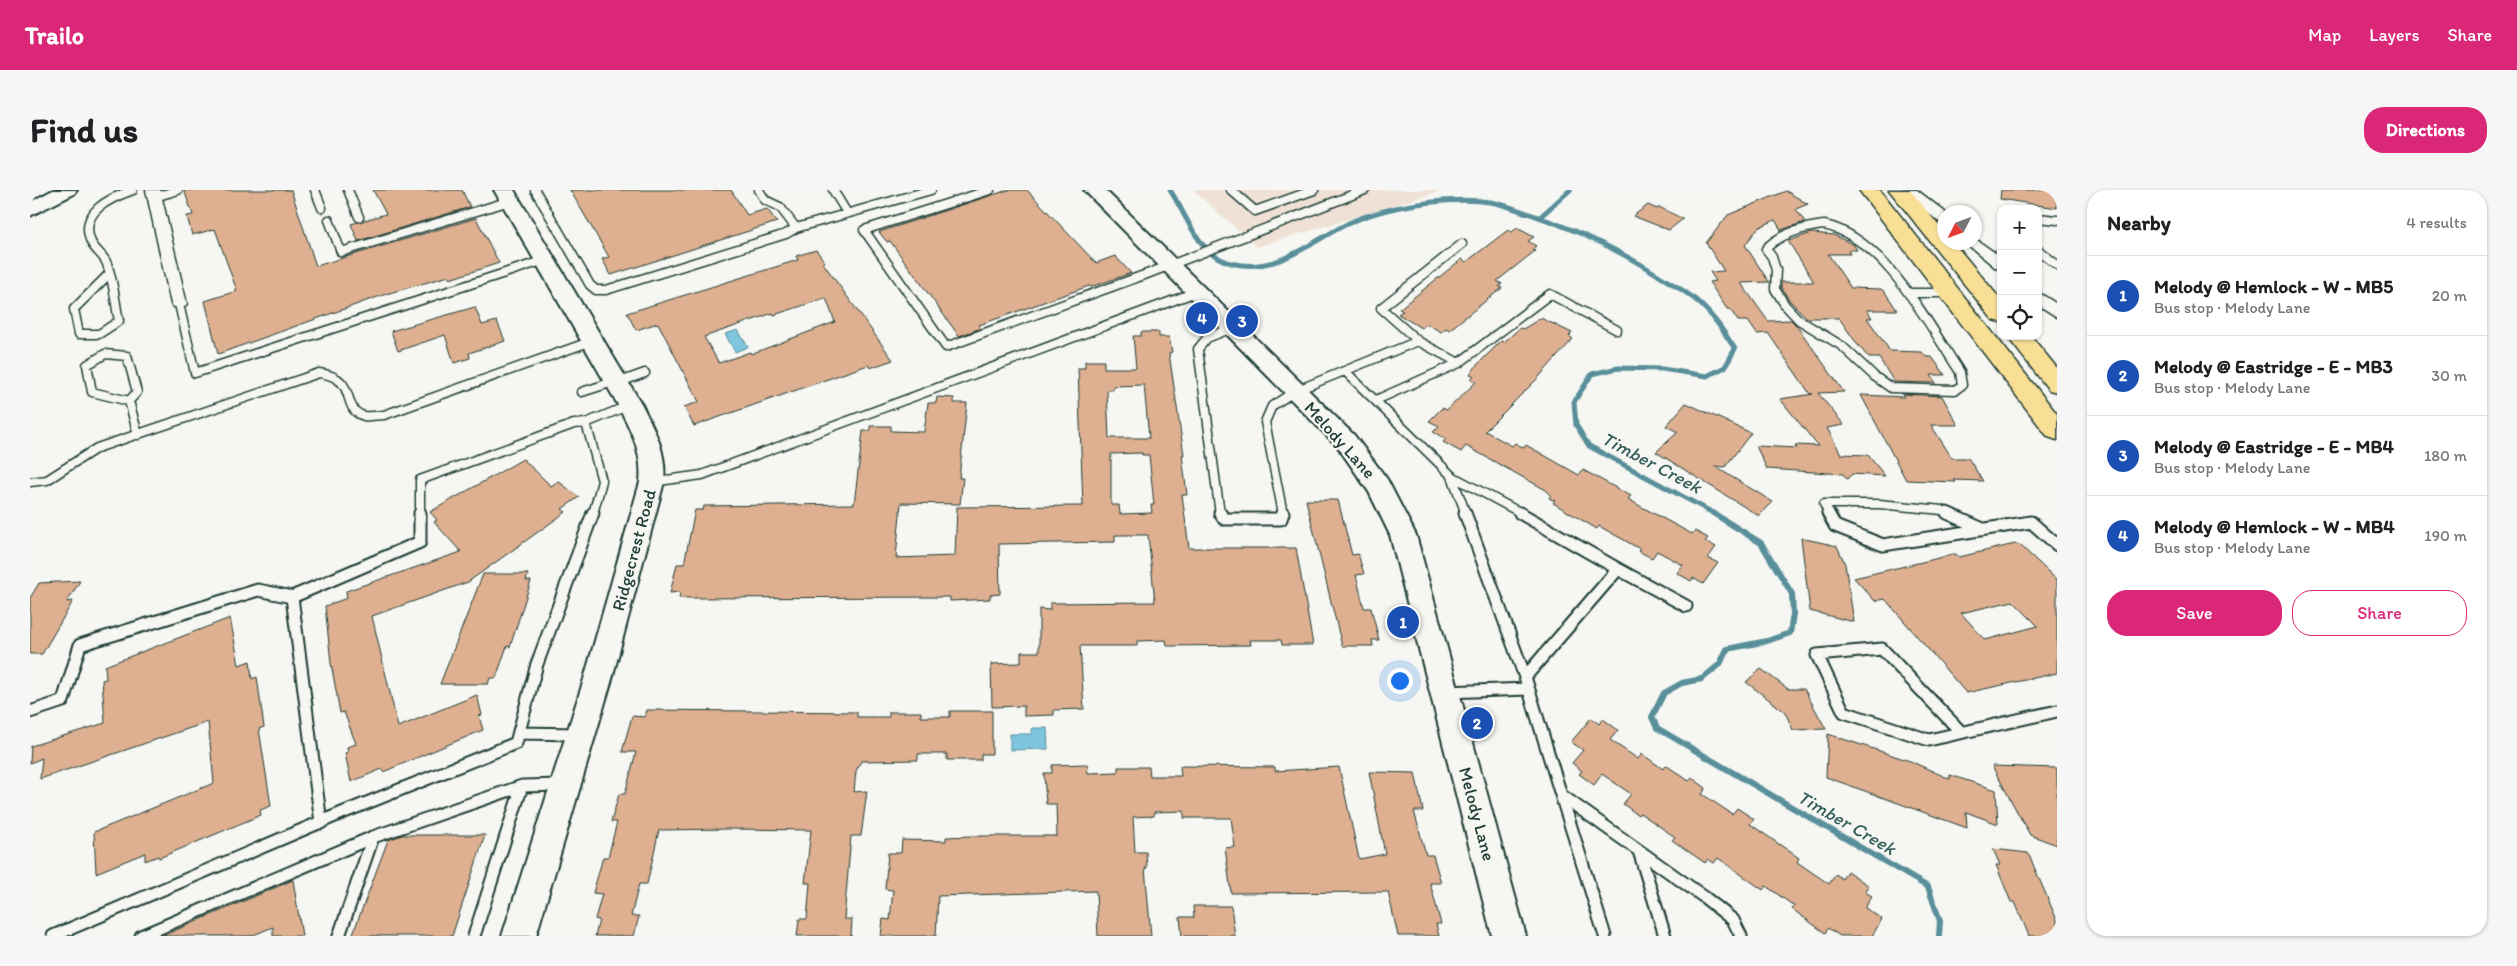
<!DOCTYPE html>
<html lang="en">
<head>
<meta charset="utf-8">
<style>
	body { margin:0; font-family:Itim,sans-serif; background:#f6f6f6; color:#202124 }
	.controls { position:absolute; right:15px; top:15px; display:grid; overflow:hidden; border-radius:10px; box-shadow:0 1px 4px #0004 }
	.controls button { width:45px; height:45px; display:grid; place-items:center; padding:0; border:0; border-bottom:1px solid #e0e0e0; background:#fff; color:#202124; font:25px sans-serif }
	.compass { position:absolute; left:1907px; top:15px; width:45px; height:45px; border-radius:50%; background:#fff; box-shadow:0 1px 4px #0004; rotate:228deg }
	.you { position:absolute; left:1369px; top:490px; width:18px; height:18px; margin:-12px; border:4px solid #fff; border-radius:50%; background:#1a73e8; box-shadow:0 0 0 8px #1a73e833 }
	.badge { display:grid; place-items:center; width:32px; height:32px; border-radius:50%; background:#db2777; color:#fff; font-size:16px; font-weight:700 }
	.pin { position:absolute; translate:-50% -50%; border:2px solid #fff; box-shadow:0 1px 5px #0006 }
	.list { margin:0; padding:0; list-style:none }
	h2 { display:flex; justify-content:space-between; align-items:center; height:65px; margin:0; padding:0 20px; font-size:21px }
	h2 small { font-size:16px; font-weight:400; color:#757577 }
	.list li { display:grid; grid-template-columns:32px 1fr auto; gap:15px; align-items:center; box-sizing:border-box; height:80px; padding:0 20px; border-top:1px solid #e0e0e0 }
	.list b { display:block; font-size:19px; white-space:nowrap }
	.list p { margin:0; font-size:16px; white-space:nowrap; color:#757577 }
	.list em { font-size:16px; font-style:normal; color:#757577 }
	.actions { display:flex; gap:10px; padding:15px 20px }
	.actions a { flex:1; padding:11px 0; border:1px solid #db2777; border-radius:20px; text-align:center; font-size:18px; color:#db2777 }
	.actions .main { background:#db2777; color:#fff }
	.icon { flex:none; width:28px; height:28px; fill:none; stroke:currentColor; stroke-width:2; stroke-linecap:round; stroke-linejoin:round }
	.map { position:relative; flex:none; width:2027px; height:746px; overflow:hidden; border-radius:20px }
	header { display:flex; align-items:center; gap:30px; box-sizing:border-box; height:70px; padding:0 25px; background:#db2777; color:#fff }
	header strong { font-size:24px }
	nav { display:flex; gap:28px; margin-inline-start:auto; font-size:18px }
	.intro { display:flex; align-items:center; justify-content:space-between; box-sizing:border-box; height:120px; padding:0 30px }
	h1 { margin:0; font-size:35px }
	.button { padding:12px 22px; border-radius:20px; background:#db2777; color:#fff; font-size:18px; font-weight:700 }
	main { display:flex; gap:30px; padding:0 30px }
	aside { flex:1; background:#fff; border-radius:20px; box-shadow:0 1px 4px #0004 }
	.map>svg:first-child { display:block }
</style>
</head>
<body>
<header>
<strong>Trailo</strong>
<nav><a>Map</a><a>Layers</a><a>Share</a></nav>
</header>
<div class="intro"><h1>Find us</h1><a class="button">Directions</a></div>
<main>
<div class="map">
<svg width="2027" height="746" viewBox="0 0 2027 746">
	<rect width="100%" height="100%" fill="#f6f6f2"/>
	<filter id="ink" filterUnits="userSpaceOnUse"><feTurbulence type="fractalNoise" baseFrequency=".02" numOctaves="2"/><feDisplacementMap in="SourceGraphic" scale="10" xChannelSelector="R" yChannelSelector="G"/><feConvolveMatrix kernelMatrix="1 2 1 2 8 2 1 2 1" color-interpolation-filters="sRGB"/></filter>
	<g filter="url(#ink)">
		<path fill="#efe1d5" d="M1163 0H1414L1227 57Z"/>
		<path fill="#7ec5de" stroke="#588f9a" d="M708 140 718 157 705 162 695 144Z
			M1002 538H1017L1018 559 980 560V544H1002Z"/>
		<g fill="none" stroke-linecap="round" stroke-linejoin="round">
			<path stroke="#588f9a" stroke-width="5" d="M1140 0C1158 27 1168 67 1205 74 1257 84 1291 40 1337 26 1371 14 1425 7 1460 12 1473 14 1485 19 1497 23 1546 39 1593 62 1636 90 1647 97 1658 103 1668 112 1683 125 1694 142 1705 159L1695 177 1677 186 1632 179 1588 178 1562 184 1544 212 1546 235 1559 256 1685 324
				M1510 27 1540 0"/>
			<path stroke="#588f9a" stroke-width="6" d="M1683 323 1731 353 1762 404 1763 424 1760 443 1737 451 1697 459 1690 474 1672 489 1652 493 1634 503 1622 527 1627 538 1898 697 1910 731 1909 746"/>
		</g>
		<path fill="#deaf90" stroke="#1f3d34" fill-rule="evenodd" d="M154 0H261L286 76 446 28 469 73 420 89 419 86 356 104 188 164 175 111 207 101 185 39 162 45 157 26 163 25Z
			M343 0H432L440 17 328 51 321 34 356 24Z
			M540 0H701L717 25 737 19 747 32 581 85 572 69 579 67Z
			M978 0H997L1066 73 1085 66 1101 83 1061 97 1059 96 949 135 951 138 929 146 860 51 857 52 849 42Z
			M1971 0H2027V18L1970 9Z
			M1756 1 1778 14 1766 19 1775 32 1751 40 1745 30 1728 38 1715 55 1739 92 1711 93 1738 131 1761 130 1766 135 1814 202 1788 203 1814 235 1797 238 1811 264 1838 265 1855 286 1822 284 1817 289 1813 284 1737 279 1726 256 1767 258 1765 255 1788 256 1750 209 1783 204H1780L1738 143 1727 144 1718 131H1708L1700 119H1697L1679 92 1686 91 1680 82 1694 81 1676 53 1698 25Z
			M1618 15 1627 19 1629 17 1653 29 1639 40 1603 26Z
			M1487 38 1504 47 1498 51 1506 56 1502 60 1505 61 1467 91 1472 94 1469 96 1472 98 1419 140 1416 138 1411 142 1397 134 1391 138 1368 124 1373 121 1369 119 1432 69 1436 72 1478 40 1482 42Z
			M1782 43 1804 45 1824 55 1827 60H1818L1820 64H1798L1821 98 1851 99 1855 102 1867 120H1837L1842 128H1837L1860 161 1892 162 1896 167H1902L1915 185H1901L1906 193 1864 192 1849 168H1839L1827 154 1809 128H1777L1760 111 1751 97V92H1784L1758 51Z
			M786 60 795 72 793 73 863 170 840 178 838 175 664 236 654 217 669 212 628 133 606 140 597 123 768 70 766 66ZM796 108 805 132 721 164 720 162 689 173 674 147 743 123 744 125Z
			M445 117 452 135 467 131 475 151 439 163 440 168 424 173 415 145 368 161 361 141Z
			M1511 128 1542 143 1539 146 1543 149 1508 188 1455 241 1482 256 1485 253 1494 258 1496 255 1549 285 1553 280 1601 306 1598 309 1610 316 1662 344 1665 341 1678 348 1675 351 1686 357 1678 368 1688 373 1673 394 1663 388 1661 391 1647 383 1653 375 1627 361 1622 368 1608 361 1610 359 1569 336 1567 339 1523 313 1525 311 1519 308 1521 305 1516 300 1436 256 1431 262 1413 252 1416 249 1403 242 1409 236 1399 231 1412 218 1417 220 1446 192 1441 189 1444 186 1440 184 1448 174 1471 151 1474 152 1490 138 1493 139Z
			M1111 142H1129V147H1139L1142 162 1139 163 1154 265H1152L1157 305H1152L1159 358H1266L1283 455H1252L1251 450H1220L1221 455 1137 456 1136 450 1107 451V456H1050L1054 519 1024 520V525L994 526V516L962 517 961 474 991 473V462H1009V419L1020 420V413L1125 412 1118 345H1085V352L969 354 970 404 960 405V409L920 411V407L649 408 650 402 640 403 647 374H654L665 320H673L674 316 824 314 833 241H840V236H861V241L894 242 898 213H906L907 207 924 208V213H937L929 288H933L930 314 871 313 866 368 925 366 927 317 1053 316 1048 178H1055V171H1074V178H1106L1103 146H1111ZM1114 195 1119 248H1079L1077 200H1083V196ZM1112 263V265H1119L1124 315H1121L1122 323 1090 324 1089 315H1081V264Z
			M1872 204 1912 206 1928 235H1901L1922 268H1938L1953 291 1924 290 1926 292 1876 290 1831 205 1874 207Z
			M1656 213 1721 243 1695 277 1684 276 1743 312 1729 326 1626 262 1648 242 1636 236Z
			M493 269 521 296 528 291 549 307 532 319 536 322 438 392 342 426 368 537 447 505 452 525 449 526 453 540 353 582 352 579 321 592 315 563 318 562 317 557 326 554 314 522 310 523 301 473 295 416 317 408 316 401 431 362 404 332 407 330 400 322Z
			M1276 310H1308L1322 365 1328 364 1334 384 1326 385 1334 418H1341L1349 450H1342L1343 456H1312Z
			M1771 348 1807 356 1815 374 1824 432 1780 421Z
			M1985 354 1990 355 2027 390V483L1936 503 1855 409 1845 411 1824 388 1926 364 1929 367ZM1983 411 2008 436 1955 450 1931 423Z
			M453 384H498L496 391H501L480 457 477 456 466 488H460L458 494H410Z
			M50 391 37 412 43 411 12 464H0V408L9 393Z
			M200 428 209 475 220 471 222 489 227 487 234 537 229 539 241 616 230 620 231 625 129 668 128 666 115 671V663L66 683 64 642 184 593 178 532 10 589 12 568 0 573 1 556 75 533 72 490 76 489 75 476Z
			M1731 479 1758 499H1774L1796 539 1763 540 1755 522 1716 492Z
			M617 520 827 522V527H859V522H891V527H920V521H962V564H951V570H917V564H888V570L831 571 826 581 824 602 837 601 831 646H821L814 729H822L821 746H767L769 729H777L780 693H775L781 640 699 639 629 640 617 694H609L601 726H609L604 746H565L569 730 565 729 572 704 563 703 573 667H578L587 632H581L589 604H595L606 562H592L602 526 615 527Z
			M1561 528 1569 534 1573 529 1588 540 1580 550 1608 569 1612 564 1633 579 1636 575 1659 591 1662 588 1676 598 1672 604 1702 624 1707 618 1724 629 1720 634 1769 668 1767 672 1799 694 1806 684 1812 689 1817 681 1839 696 1835 702 1842 706 1835 718 1852 729 1842 746H1810L1798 738 1795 743 1762 719 1764 716 1736 696 1733 700 1688 668 1684 673 1678 669 1675 673 1642 650 1645 647 1610 623 1608 625 1593 614 1601 604 1572 584 1564 595 1549 584 1552 581 1542 573 1553 560 1541 552Z
			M1798 544 1880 571 1920 589V585L1966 600 1968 634 1936 622 1937 638 1796 587Z
			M1057 574 1058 583 1088 582V577H1119L1120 586H1151L1150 576 1245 577V581L1309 577 1329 669 1355 664 1339 582 1385 583 1393 621H1384L1396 665H1403L1411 693H1400L1411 734H1406L1409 746H1368L1358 702 1201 703 1195 658 1205 657 1201 628H1154V621L1124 622V626L1103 627 1105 662H1116L1117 678H1115L1121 746H1068L1066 701 908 706 906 746H851L853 729 860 730 863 700 855 699 858 663H871L872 650 916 651V647L943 646H1027L1026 614H1016L1014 583H1022V575Z
			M1962 576 2027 578V655L2000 645Z
			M372 645H455L422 746H322L358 650Z
			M1963 659 1998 663 2027 730V746H1999L1985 712H1981L1966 675H1970Z
			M263 690 272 746H243V737L221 746H132Z
			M1163 716H1201L1205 746H1152L1150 727H1164Z"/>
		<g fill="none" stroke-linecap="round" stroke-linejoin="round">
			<g stroke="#1f3d34" stroke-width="11">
				<path id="lane-far1" d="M285 0 292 18
					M318 0 329 27
					M505 0 560 95 566 100H576L756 44 766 38 901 0
					M729 0 735 10 750 17 766 38
					M803 0 817 23
					M960 0 834 40 916 157 1117 84 1335 0
					M1201 0 1225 21 1284 0
					M125 7 148 0
					M2008 28 2027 30
					M299 30 311 62 480 11
					M1794 35C1854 47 1898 134 1930 182L1932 195 1925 200 1861 198 1844 186 1812 156 1769 130 1755 115 1745 99 1746 80 1742 67 1736 59C1748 44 1776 37 1794 35Z
					M2008 60 2027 75
					M79 84 44 119 49 144H69L89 131C85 112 84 92 77 74 74 65 65 61 61 52 48 22 80 8 103 0
					M1878 103H1919
					M149 114 165 183 515 70
					M1388 151 1429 173
					M75 164 97 166 107 202 99 211 62 202 57 175Z
					M1315 181 1422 286 1436 324
					M587 193 615 183
					M552 202 586 191
					M1346 210 1429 173 1520 104 1587 140
					M99 211 108 245
					M556 233 572 291 563 324
					M1422 286 1493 324
					M0 292 17 290 67 258 289 183C330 188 309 219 334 226 339 227 348 225 354 225L562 151
					M622 292 672 285 1166 102
					M390 324V290L544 234 556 233 600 215
					M1190 324 1168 159 1177 148 1202 138
					M1253 324 1235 232 1242 216 1265 201 1388 151 1351 118 1432 54
					M1799 324 1794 314H1849L1912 320 1920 324"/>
			</g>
			<g stroke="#1f3d34" stroke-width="15">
				<path id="lane" d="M1190 323 1194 329H1251L1253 323
					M1435 323 1495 487 1531 605 1674 707 1703 730 1711 746
					M1490 323 1588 379 1495 487
					M1798 323 1805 336 1853 355 2001 332 2027 355
					M1917 323 1953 339
					M1588 379 1656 416
					M1416 502 1498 499
					M0 522 33 511 50 455 228 400 262 407
					M1931 542 1852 459 1787 465 1814 522 1899 550 2027 521
					M489 543 549 544
					M1531 605 1575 746
					M291 633 262 407 390 352V323
					M1609 661 1635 746
					M23 746 312 623 486 553 507 474 563 323
					M111 746 343 647 492 596 533 595
					M309 746 343 647
					M444 746 492 596"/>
			</g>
			<g stroke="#1f3d34" stroke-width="3">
				<path id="street" d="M116 0H130L157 114 154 117H144L141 114Z
					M1872 0H1887L1915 22 1914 33 1909 32Z
					M1944 48 1971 67V80L1966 78 1938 55 1936 52H1944Z
					M2008 102 2027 114V127L2008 115Z"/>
			</g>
			<g stroke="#1f3d34" stroke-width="4">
				<path id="secondary" d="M23 0H47L44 4 0 26V12Z
					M464 0H484L612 215C625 241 637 262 634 292L582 489 506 746H472L554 489 610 292C613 262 601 241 588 215Z
					M1054 0H1075L1324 245 1357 289 1386 345 1496 746H1462L1360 345 1339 302 1308 257Z"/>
			</g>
			<g stroke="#1f3d34" stroke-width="3">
				<path id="primary" d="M1829 0H1850L2027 224V250L2018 247Z
					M1859 0H1880L1914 42V52H1923L1971 110V132L1963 130Z
					M1977 146H2001L2027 178V202L2019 200Z"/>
			</g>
			<use href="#lane-far1" stroke="#f6f6f2" stroke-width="8"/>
			<use href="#lane" stroke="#f6f6f2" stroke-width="11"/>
			<use href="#street" fill="#f6f6f2" fill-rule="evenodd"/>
			<use href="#secondary" fill="#f6f6f2" fill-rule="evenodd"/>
			<use href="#primary" fill="#f9df96" fill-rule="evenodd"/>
		</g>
	</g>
	<g text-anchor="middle" stroke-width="4.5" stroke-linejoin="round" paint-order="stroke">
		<g font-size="18" fill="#1f3d34" stroke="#f6f6f2">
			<text transform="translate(1310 250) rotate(48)" y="6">Melody Lane</text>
			<text transform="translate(604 360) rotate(-75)" y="6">Ridgecrest Road</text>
			<text transform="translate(1447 624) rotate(75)" y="6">Melody Lane</text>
		</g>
		<g font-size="19" font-style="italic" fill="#375f5e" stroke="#f6f6f2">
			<text transform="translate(1622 272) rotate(28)" y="7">Timber Creek</text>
			<text transform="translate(1817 632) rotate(30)" y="7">Timber Creek</text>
		</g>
	</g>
</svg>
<div class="controls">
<button>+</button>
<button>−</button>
<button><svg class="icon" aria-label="locate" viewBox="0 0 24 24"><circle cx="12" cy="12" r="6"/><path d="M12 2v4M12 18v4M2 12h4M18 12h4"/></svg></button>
</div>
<svg class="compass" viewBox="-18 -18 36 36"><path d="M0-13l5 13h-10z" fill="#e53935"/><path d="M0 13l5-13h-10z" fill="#757577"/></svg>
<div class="you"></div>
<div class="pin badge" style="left:1373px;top:432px;background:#1a4fb4">1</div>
<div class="pin badge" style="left:1447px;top:533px;background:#1a4fb4">2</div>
<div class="pin badge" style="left:1212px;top:131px;background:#1a4fb4">3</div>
<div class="pin badge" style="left:1172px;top:128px;background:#1a4fb4">4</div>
</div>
<aside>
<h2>Nearby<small>4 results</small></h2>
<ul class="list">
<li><span class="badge" style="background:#1a4fb4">1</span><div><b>Melody @ Hemlock - W - MB5</b><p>Bus stop · Melody Lane</p></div><em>20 m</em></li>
<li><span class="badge" style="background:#1a4fb4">2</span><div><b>Melody @ Eastridge - E - MB3</b><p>Bus stop · Melody Lane</p></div><em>30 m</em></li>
<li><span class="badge" style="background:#1a4fb4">3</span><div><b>Melody @ Eastridge - E - MB4</b><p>Bus stop · Melody Lane</p></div><em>180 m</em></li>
<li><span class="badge" style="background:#1a4fb4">4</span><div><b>Melody @ Hemlock - W - MB4</b><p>Bus stop · Melody Lane</p></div><em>190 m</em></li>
</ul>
<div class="actions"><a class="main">Save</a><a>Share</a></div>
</aside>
</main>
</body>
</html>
